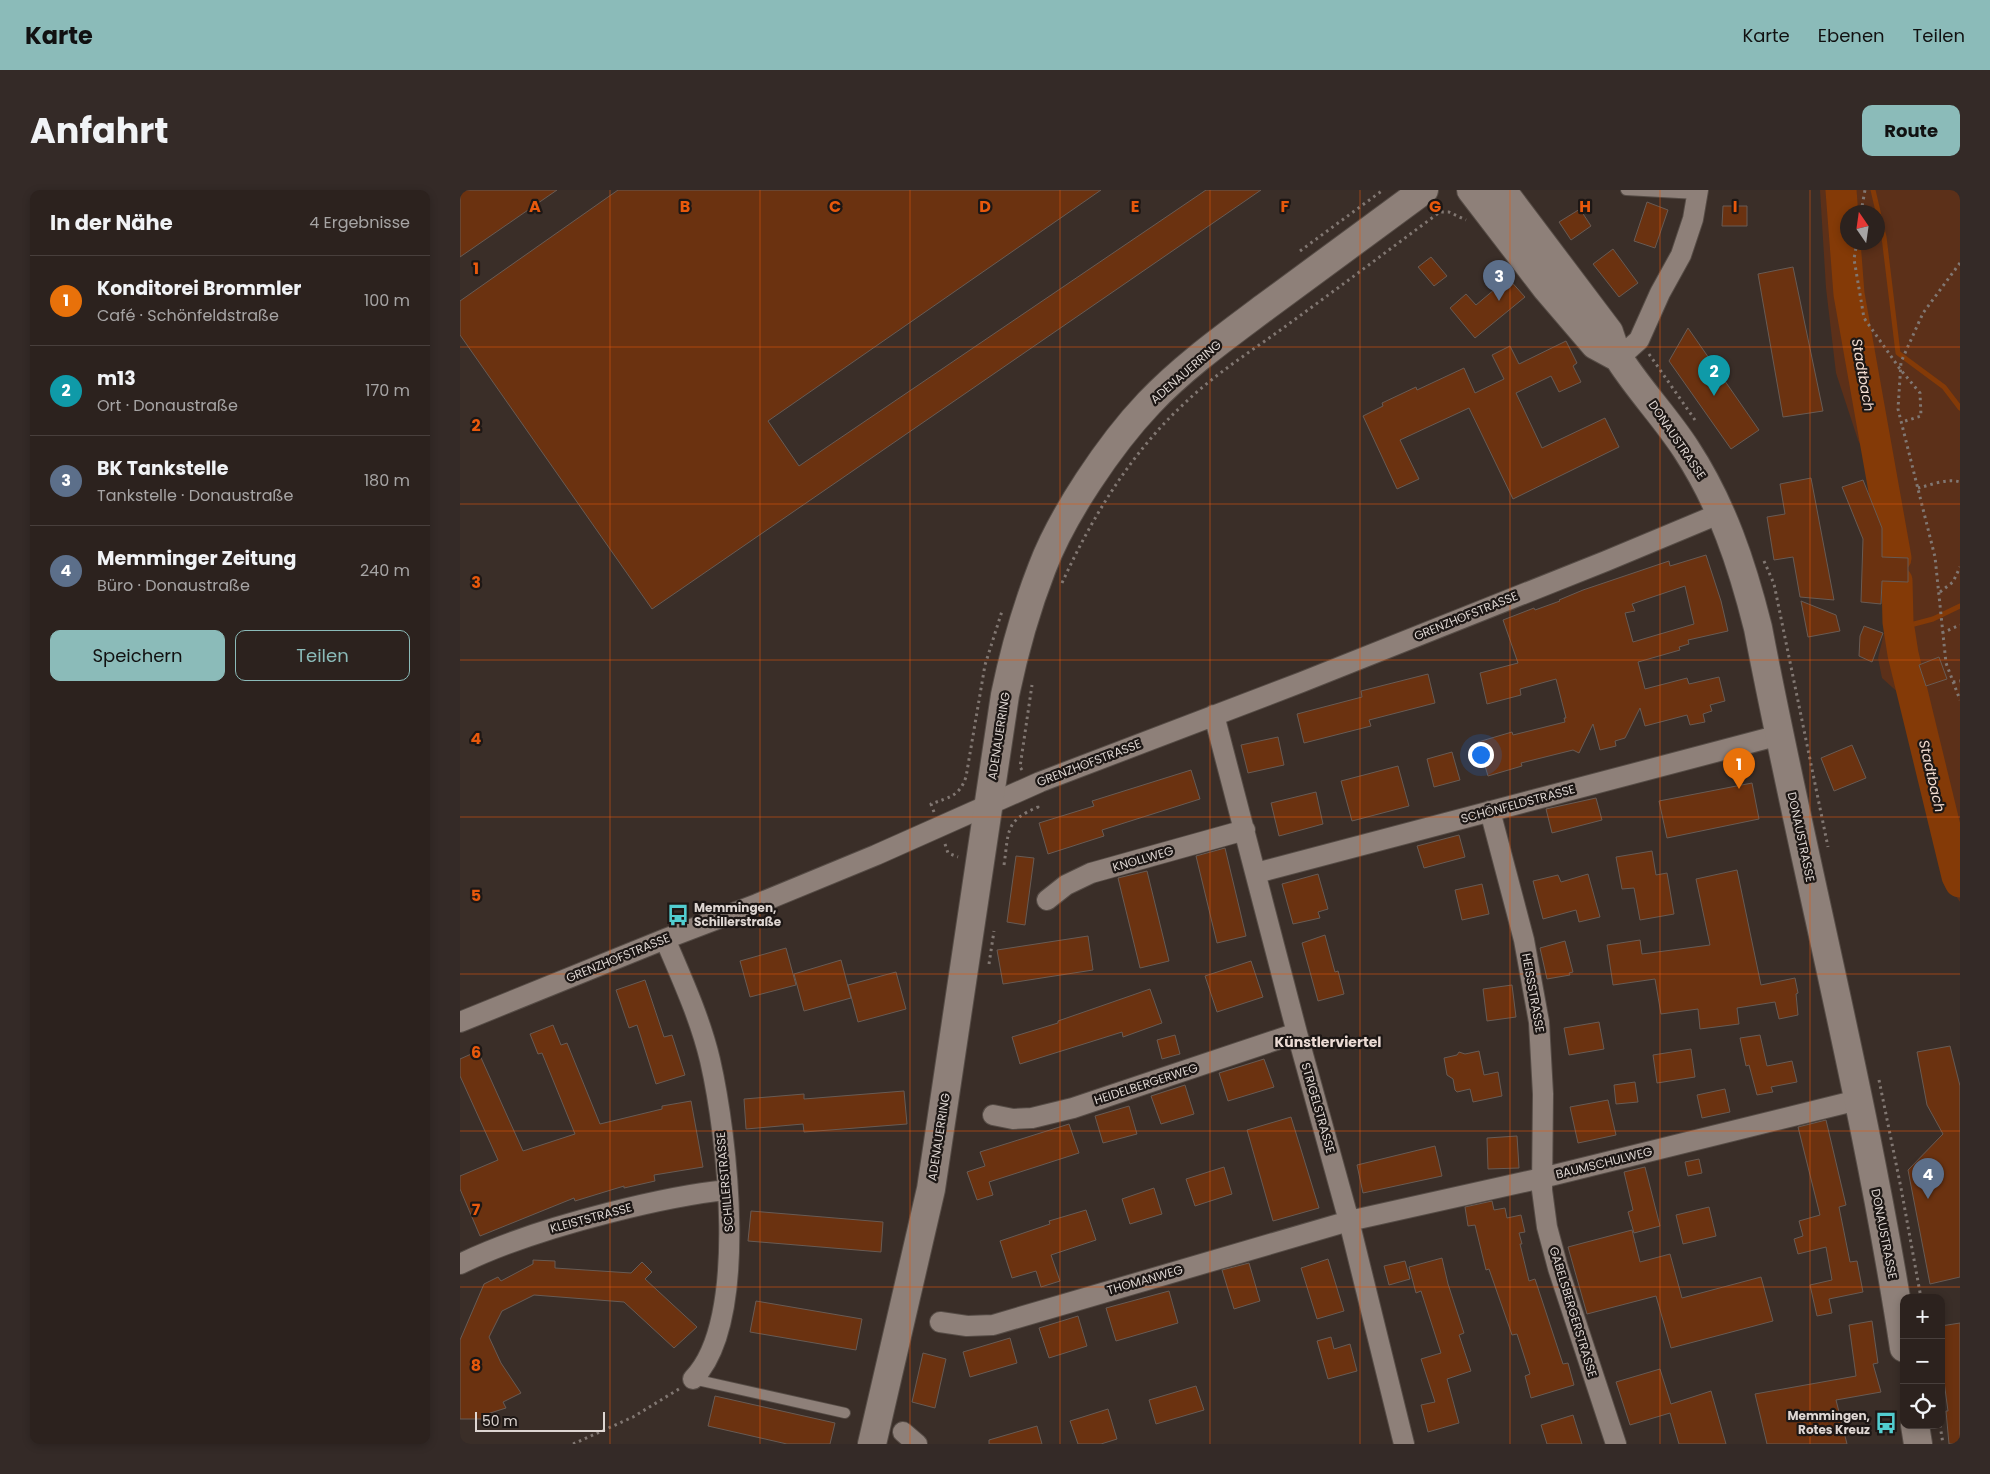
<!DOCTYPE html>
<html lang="de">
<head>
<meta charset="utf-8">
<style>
	body { margin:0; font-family:Poppins,sans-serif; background:#342a27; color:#f1f3f6 }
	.controls { position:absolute; right:15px; bottom:15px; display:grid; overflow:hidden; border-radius:10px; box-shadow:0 2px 8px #0003 }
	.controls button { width:45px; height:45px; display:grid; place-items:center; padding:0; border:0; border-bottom:1px solid #483f3c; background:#2c221e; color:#f1f3f6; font:25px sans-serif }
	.compass { position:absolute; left:1380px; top:15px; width:45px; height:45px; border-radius:50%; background:#2c221e; box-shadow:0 2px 8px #0003; rotate:347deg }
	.scale { position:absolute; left:15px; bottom:12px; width:130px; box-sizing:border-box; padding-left:5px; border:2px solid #ded6d2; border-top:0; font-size:14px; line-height:18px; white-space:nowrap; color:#ded6d2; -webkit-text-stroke:4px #1d1715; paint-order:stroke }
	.you { position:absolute; left:1020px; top:564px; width:18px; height:18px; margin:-12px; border:4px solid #fff; border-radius:50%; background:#1a73e8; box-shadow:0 0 0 8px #1a73e833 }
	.badge { display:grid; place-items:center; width:32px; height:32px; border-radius:50%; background:#8bbbb9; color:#fff; font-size:16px; font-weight:700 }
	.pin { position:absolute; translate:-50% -41px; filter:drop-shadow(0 1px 2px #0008) }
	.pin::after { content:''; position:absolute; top:26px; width:18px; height:15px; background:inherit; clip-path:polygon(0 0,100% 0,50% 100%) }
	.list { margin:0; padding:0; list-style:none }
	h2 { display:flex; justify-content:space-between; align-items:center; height:65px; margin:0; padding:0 20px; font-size:21px }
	h2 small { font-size:16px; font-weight:400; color:#a6a4a4 }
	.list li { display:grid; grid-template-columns:32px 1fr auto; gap:15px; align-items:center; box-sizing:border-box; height:90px; padding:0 20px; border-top:1px solid #483f3c }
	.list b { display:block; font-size:19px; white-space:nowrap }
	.list p { margin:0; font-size:16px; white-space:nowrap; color:#a6a4a4 }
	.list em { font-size:16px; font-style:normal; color:#a6a4a4 }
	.actions { display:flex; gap:10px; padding:15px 20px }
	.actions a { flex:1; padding:11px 0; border:1px solid #8bbbb9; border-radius:10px; text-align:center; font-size:18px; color:#8bbbb9 }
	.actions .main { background:#8bbbb9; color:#111 }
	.icon { flex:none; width:28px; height:28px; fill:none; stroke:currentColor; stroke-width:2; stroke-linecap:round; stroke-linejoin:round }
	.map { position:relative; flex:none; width:1500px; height:1254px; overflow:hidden; border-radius:10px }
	header { display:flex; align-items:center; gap:30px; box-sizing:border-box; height:70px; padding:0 25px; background:#8bbbb9; color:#111 }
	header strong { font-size:24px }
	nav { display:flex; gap:28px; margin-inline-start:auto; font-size:18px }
	.intro { display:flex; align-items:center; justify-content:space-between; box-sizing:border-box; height:120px; padding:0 30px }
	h1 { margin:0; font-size:35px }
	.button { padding:12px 22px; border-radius:10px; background:#8bbbb9; color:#111; font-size:18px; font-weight:700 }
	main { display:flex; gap:30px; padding:0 30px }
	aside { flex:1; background:#2c221e; border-radius:10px; box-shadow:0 2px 8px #0003 }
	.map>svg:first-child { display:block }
</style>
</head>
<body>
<header>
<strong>Karte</strong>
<nav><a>Karte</a><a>Ebenen</a><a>Teilen</a></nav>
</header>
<div class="intro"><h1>Anfahrt</h1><a class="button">Route</a></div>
<main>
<aside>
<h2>In der Nähe<small>4 Ergebnisse</small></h2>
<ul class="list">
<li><span class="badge" style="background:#e8710a">1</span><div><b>Konditorei Brommler</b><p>Café · Schönfeldstraße</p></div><em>100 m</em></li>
<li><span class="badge" style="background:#0f9aa8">2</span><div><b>m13</b><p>Ort · Donaustraße</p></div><em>170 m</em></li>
<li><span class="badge" style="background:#5c6f8a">3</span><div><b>BK Tankstelle</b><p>Tankstelle · Donaustraße</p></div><em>180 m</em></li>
<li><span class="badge" style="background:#5c6f8a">4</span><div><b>Memminger Zeitung</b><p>Büro · Donaustraße</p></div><em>240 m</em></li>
</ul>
<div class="actions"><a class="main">Speichern</a><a>Teilen</a></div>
</aside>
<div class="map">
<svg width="1500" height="1254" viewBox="0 0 1500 1254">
	<rect width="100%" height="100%" fill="#3a2e28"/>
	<path fill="#5c3019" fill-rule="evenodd" d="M1360 0H1500V712L1491 699 1477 658 1453 516 1422 488 1418 468 1426 435 1429 359 1422 317 1411 275 1398 250 1376 183 1366 98ZM1388 22H1418V52H1388Z"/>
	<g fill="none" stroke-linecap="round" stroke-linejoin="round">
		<path stroke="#843a07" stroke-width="5" d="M1413 0 1424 47 1438 163 1484 197 1500 218
			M1439 438 1473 429 1500 416"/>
		<path stroke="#843a07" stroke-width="31" d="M1381 0 1389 104 1436 368
			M1437 391 1438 432 1443 464 1497 686 1500 692"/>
	</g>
	<path fill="#6b3210" stroke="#685b54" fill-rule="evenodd" d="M0 0H97L0 67Z
		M158 0H641L308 231 339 276 746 0H801L192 419 0 145V111Z
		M1187 12 1208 20 1195 58 1174 51Z
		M1263 16H1287V36H1262Z
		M1120 19 1131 36 1111 50 1099 32Z
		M1153 59 1178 93 1159 107 1133 74Z
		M971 67 987 86 974 96 958 77Z
		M1333 77 1363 221 1323 227 1298 84Z
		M1048 88 1065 107 1015 148 990 118 1006 104 1016 115Z
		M1228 138 1299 240 1271 259 1209 171Z
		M1106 151 1117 173 1113 176 1121 192 1099 202 1091 186 1056 203 1082 258 1145 228 1159 257 1053 309 1009 218 940 250 959 289 937 299 903 226 923 216 922 213 956 197 957 200 1004 178 1015 203 1044 189 1032 165 1050 156 1059 174Z
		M1351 288 1374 410 1340 407 1333 367 1314 370 1307 327 1325 324 1320 294Z
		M1403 290 1422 338V367L1448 368V392L1422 391 1421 414 1401 412 1403 349 1382 297Z
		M1246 365 1261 411 1268 441 1228 450 1229 454 1219 457 1220 460 1178 472 1185 499 1227 488 1229 494 1259 487 1265 511 1250 515 1252 521 1243 524 1245 532 1230 535 1227 525 1185 536 1180 518 1165 548 1155 551 1156 556 1140 560 1133 534 1119 563 1113 560 1061 573 1062 576 1028 586 1018 552 1052 542 1053 545 1105 532 1104 528H1106L1096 489 1060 499 1061 505 1027 514 1020 483 1058 473 1043 430 1074 418 1075 420 1100 411 1099 410 1123 400 1209 371 1210 376ZM1225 396 1234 434 1173 452 1165 423 1175 421 1172 414Z
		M1341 411 1376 425 1380 441 1348 447Z
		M1404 436 1423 443 1412 472 1399 466 1400 446Z
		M1479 467 1487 489 1466 496 1459 475Z
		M968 484 975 513 909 530 911 536 844 553 837 524 902 507 901 501Z
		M818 547 824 575 788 583 781 555Z
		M1392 555 1406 588 1374 601 1361 568Z
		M992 562 1000 590 974 597 967 569Z
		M938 576 949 616 892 631 881 591Z
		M731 580 740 609 642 640 644 646 588 664 579 633 634 616 632 611Z
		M1292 593 1299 629 1207 648 1199 611Z
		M856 602 863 634 819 646 811 613Z
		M1136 608 1142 630 1092 643 1086 619Z
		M999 645 1005 667 964 678 957 656Z
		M765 658 786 746 757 753 736 666Z
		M1192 661 1196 685 1207 683 1214 724 1180 730 1174 698 1162 699 1156 667Z
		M556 666 574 668 565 735 547 732Z
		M1277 680 1301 795 1335 788 1338 803 1336 804 1338 825 1319 829 1315 812 1277 818 1279 834 1240 839 1238 819 1201 824 1195 789 1153 795 1147 755 1180 750 1182 764 1250 755 1236 689Z
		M687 681 709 771 680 778 658 688Z
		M858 684 868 719 858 722 860 728 833 734 822 694Z
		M1128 684 1140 727 1119 732 1116 720 1083 729 1073 691 1098 685 1101 692Z
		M1022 694 1029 724 1002 730 995 700Z
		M865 745 875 782 878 781 884 804 858 811 842 753Z
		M628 746 633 780 543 794 537 760Z
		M1105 751 1113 782 1109 783 1110 785 1087 789 1080 758Z
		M326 758 336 795 290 807 280 771Z
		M381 770 391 808 344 821 334 784Z
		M791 771 803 807 757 822 745 786Z
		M436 782 446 819 398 832 388 795Z
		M185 790 204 847 212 845 225 885 196 894 177 835 169 838 156 800Z
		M1052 795 1056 827 1027 831 1023 799Z
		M690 799 702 833 663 847 662 842 560 874 552 847 598 833V831Z
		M1139 832 1144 859 1109 865 1104 838Z
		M93 835 101 855 107 853 140 934 202 919V916L231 911 243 977 194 985 195 991 164 998V996L115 1011 114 1008 20 1046 0 999V986L38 970 0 886V869L18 861 63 961 115 944 82 863 78 864 70 844Z
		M715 845 720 864 702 869 697 850Z
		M1300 845 1307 876 1332 871 1337 892 1311 897 1313 902 1297 905 1289 875 1286 876 1280 848Z
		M1490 856 1500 896V1087L1470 1094 1448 980 1483 944 1467 915 1457 862Z
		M1231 859 1235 887 1197 893 1193 865Z
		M1019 861 1024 885 1038 882 1042 906 1013 912 1010 899 997 902 995 900 993 889 987 885 984 868 997 865 999 862 1005 864Z
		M804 869 814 897 768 911 759 883Z
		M1175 892 1178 912 1156 914 1154 895Z
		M725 895 734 924 701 934 691 906Z
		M1265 899 1270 922 1242 928 1237 905Z
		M444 901 447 934 344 942 343 934 286 939 284 909 344 904V909Z
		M1148 910 1156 945 1118 953 1110 917Z
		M669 916 677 944 643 953 635 926Z
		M831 927 859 1018 813 1031 787 940Z
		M1366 930 1386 1015 1379 1017 1390 1072 1397 1071 1403 1102 1369 1109 1372 1123 1357 1126 1350 1095 1372 1090 1366 1057 1338 1064 1334 1049 1343 1046 1339 1031 1360 1025 1338 937Z
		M609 934 619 963 529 992 533 1005 517 1010 507 982 525 976 520 962Z
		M1057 946 1059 978 1028 979 1027 948Z
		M975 956 982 986 903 1003 897 975Z
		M1239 969 1242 983 1228 986 1225 972Z
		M764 977 772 1004 735 1016 726 989Z
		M1185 977 1200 1036 1174 1043 1168 1022 1173 1020 1164 982Z
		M694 998 702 1024 670 1034 662 1009Z
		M1032 1011 1034 1020 1045 1018 1047 1028 1061 1025 1065 1042 1059 1043 1062 1054H1060L1069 1091 1075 1089 1103 1174 1108 1173 1114 1195 1071 1208 1065 1186 1070 1184 1057 1144 1052 1145 1029 1079 1026 1080 1015 1035 1008 1036 1005 1017Z
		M1249 1017 1256 1046 1223 1054 1216 1025Z
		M626 1020 636 1050 591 1065 600 1091 581 1097 576 1081 552 1088 540 1051 590 1034 589 1031Z
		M291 1021 423 1032 421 1062 288 1051Z
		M1172 1040 1180 1072 1210 1064 1222 1108 1301 1087 1313 1131 1211 1158 1196 1106 1127 1124 1108 1057Z
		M982 1068 988 1094 1004 1143 999 1145 1011 1181 987 1189 999 1233 968 1242 961 1215 975 1212 961 1169 981 1163 961 1101 956 1103 949 1077Z
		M868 1069 884 1121 857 1129 841 1078Z
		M73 1070 95 1071V1078L171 1083 182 1072 192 1082 185 1089 237 1137 214 1158 164 1112 74 1105 42 1121 29 1147 41 1173 61 1203 43 1212 46 1218 27 1224 28 1229H0V1150L24 1094 38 1087 41 1091 73 1074Z
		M945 1071 950 1089 929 1095 924 1076Z
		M789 1073 800 1111 774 1119 762 1080Z
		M709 1101 718 1133 656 1151 646 1118Z
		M296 1111 402 1129 396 1160 290 1142Z
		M618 1126 627 1156 589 1168 579 1138Z
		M1412 1131 1418 1173 1413 1174 1421 1202 1376 1210 1387 1254H1307L1295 1204 1396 1186 1389 1135Z
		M1500 1133V1254H1489L1486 1221H1488L1481 1169V1136Z
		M871 1147 874 1159 890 1154 897 1181 868 1189 857 1151Z
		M550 1148 557 1173 510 1187 503 1162Z
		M463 1163 486 1169 475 1218 452 1212Z
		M1200 1179 1211 1214 1251 1201 1266 1254H1219L1210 1223 1170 1235 1156 1192Z
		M736 1196 744 1220 696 1234 689 1210Z
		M255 1206 375 1233 370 1254H327L248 1236Z
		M648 1219 657 1249 641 1254H618L610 1231Z
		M1113 1225 1122 1254H1087L1081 1235Z
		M577 1236 582 1254H529V1250Z"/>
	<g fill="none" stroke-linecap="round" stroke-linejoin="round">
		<g stroke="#564c46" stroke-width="12">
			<path id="lane" d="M1166 0 1237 4
				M233 1189 385 1223"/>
		</g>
		<g stroke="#564c46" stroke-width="22">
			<path id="street" d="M1159 168 1179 150 1200 103 1221 65 1233 29 1238 0
				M754 525 837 843 889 1031 944 1254
				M1030 621 1064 750 1079 832 1083 904 1082 1000 1087 1037 1098 1078 1156 1254
				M796 683 1320 545
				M587 710 606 695 631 683 785 640
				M205 749C222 789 240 828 250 870 267 944 290 1131 233 1189
				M0 832 205 749 297 714 416 665 580 592 842 492 1146 371 1261 323
				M533 925 553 929 572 928 613 918 837 843
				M0 1074C47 1051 97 1036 148 1023 187 1013 226 1004 267 1000
				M480 1132 507 1136 533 1135 889 1031 1082 988 1398 910
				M443 1242 457 1254"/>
		</g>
		<g stroke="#564c46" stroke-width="30">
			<path id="secondary" d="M1011 0 1087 99 1135 155 1159 168
				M1042 0 1149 142C1152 151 1155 161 1160 170 1180 201 1206 228 1226 259 1262 314 1282 374 1298 438 1344 678 1407 916 1444 1158
				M1455 1235 1458 1254
				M412 1254 471 999 545 505C554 462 566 419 582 378 602 325 650 254 689 213 723 177 765 147 805 117 858 78 911 39 964 0"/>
		</g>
		<path stroke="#817772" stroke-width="3" stroke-dasharray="2.5 4" stroke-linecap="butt" d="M1401 22 1405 0
			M1397 52 1394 69 1404 128 1440 179 1460 203 1461 226 1442 232
			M840 61 923 0
			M1500 73 1463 123 1441 172 1438 219 1475 367 1486 473 1500 510
			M1189 164 1235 230
			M1458 298C1471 295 1487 288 1500 292
			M1304 371 1314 394 1368 657
			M602 393C633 325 672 261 728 210 759 181 796 158 830 133 881 96 930 59 980 22H989L1006 30
			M1480 402 1493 392 1500 377
			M1482 443 1500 435
			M1493 492 1500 491
			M562 580 560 577 572 495
			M474 622 471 614C489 607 499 607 506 587L525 475 542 421
			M485 654 488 663 498 667
			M544 675C549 642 544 631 578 617L576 613
			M529 774 534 741
			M1419 890 1441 998 1461 1108
			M1480 1235 1483 1254
			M113 1254 173 1227 219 1199"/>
		<use href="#lane" stroke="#8e8079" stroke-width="10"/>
		<use href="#street" stroke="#8e8079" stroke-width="20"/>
		<use href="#secondary" stroke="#8e8079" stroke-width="28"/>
	</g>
	<path fill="none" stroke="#e8590c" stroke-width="1" stroke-opacity="0.55" d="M150 0V1254M300 0V1254M450 0V1254M600 0V1254M750 0V1254M900 0V1254M1050 0V1254M1200 0V1254M1350 0V1254M0 157H1500M0 314H1500M0 470H1500M0 627H1500M0 784H1500M0 941H1500M0 1097H1500"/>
	<defs>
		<g id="bus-bare" transform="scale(1.725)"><path d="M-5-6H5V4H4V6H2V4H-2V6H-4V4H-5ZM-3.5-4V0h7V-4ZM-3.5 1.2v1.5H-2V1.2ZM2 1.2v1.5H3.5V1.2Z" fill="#52cdd0" stroke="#1d1715" stroke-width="2.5" paint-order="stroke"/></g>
	</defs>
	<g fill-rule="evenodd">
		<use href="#bus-bare" x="218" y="725"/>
		<use href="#bus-bare" x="1426" y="1233"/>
	</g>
	<g text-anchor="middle" stroke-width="4.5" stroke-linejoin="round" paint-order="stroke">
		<g font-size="12" fill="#ded6d2" stroke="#1d1715">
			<text transform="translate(726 182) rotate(-41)" y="4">ADENAUERRING</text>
			<text transform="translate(1217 250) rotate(56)" y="4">DONAUSTRASSE</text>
			<text transform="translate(1006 426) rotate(-22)" y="4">GRENZHOFSTRASSE</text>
			<text transform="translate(539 546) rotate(-81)" y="4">ADENAUERRING</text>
			<text transform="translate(629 573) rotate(-21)" y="4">GRENZHOFSTRASSE</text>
			<text transform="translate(1058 614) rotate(-15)" y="4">SCHÖNFELDSTRASSE</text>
			<text transform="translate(1341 647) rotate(78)" y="4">DONAUSTRASSE</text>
			<text transform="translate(683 669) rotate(-16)" y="4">KNOLLWEG</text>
			<text transform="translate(158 768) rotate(-22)" y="4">GRENZHOFSTRASSE</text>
			<text transform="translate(1073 803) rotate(80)" y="4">HEISSSTRASSE</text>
			<text transform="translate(686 894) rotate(-18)" y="4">HEIDELBERGERWEG</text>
			<text transform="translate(858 918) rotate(74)" y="4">STRIGELSTRASSE</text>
			<text transform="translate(479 947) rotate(-81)" y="4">ADENAUERRING</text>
			<text transform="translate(1144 973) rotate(-14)" y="4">BAUMSCHULWEG</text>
			<text transform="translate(265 992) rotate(-95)" y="4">SCHILLERSTRASSE</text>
			<text transform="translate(131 1028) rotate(-15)" y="4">KLEISTSTRASSE</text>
			<text transform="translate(1424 1044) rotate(79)" y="4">DONAUSTRASSE</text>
			<text transform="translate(685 1090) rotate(-16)" y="4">THOMANWEG</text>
			<text transform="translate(1113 1122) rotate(73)" y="4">GABELSBERGERSTRASSE</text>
		</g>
		<g font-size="12" font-weight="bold" fill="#ded6d2" stroke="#1d1715" text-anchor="start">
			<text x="234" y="722">Memmingen,<tspan x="234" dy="14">Schillerstraße</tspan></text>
			<text x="1410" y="1230" text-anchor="end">Memmingen,<tspan x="1410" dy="14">Rotes Kreuz</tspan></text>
		</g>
		<g font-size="14" font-style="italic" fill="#f1dbd0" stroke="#1d1715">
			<text transform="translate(1403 185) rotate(80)" y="5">Stadtbach</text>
			<text transform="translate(1472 586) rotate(77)" y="5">Stadtbach</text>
		</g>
		<g font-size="14" font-weight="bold" fill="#ebdbd4" stroke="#1d1715">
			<text x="868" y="857">Künstlerviertel</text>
		</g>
	</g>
	<g font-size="16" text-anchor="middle" font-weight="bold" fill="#e8590c" stroke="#1d1715" stroke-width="4.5" stroke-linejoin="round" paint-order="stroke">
		<text x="75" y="22">A</text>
		<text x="225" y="22">B</text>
		<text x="375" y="22">C</text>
		<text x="525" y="22">D</text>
		<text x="675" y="22">E</text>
		<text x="825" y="22">F</text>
		<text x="975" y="22">G</text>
		<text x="1125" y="22">H</text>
		<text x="1275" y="22">I</text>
		<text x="16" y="84">1</text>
		<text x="16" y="241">2</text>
		<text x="16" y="398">3</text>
		<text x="16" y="554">4</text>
		<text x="16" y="711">5</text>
		<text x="16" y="868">6</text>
		<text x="16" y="1025">7</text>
		<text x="16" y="1181">8</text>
	</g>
</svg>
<div class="controls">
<button>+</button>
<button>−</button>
<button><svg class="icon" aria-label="locate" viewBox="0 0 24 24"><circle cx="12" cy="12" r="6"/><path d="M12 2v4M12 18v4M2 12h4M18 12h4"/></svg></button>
</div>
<svg class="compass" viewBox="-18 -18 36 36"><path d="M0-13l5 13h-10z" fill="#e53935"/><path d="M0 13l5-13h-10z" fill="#a6a4a4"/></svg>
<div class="scale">50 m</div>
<div class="you"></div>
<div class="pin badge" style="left:1279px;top:599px;background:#e8710a">1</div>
<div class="pin badge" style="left:1254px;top:206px;background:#0f9aa8">2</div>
<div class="pin badge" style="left:1039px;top:111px;background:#5c6f8a">3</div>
<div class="pin badge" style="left:1468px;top:1009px;background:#5c6f8a">4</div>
</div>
</main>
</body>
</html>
